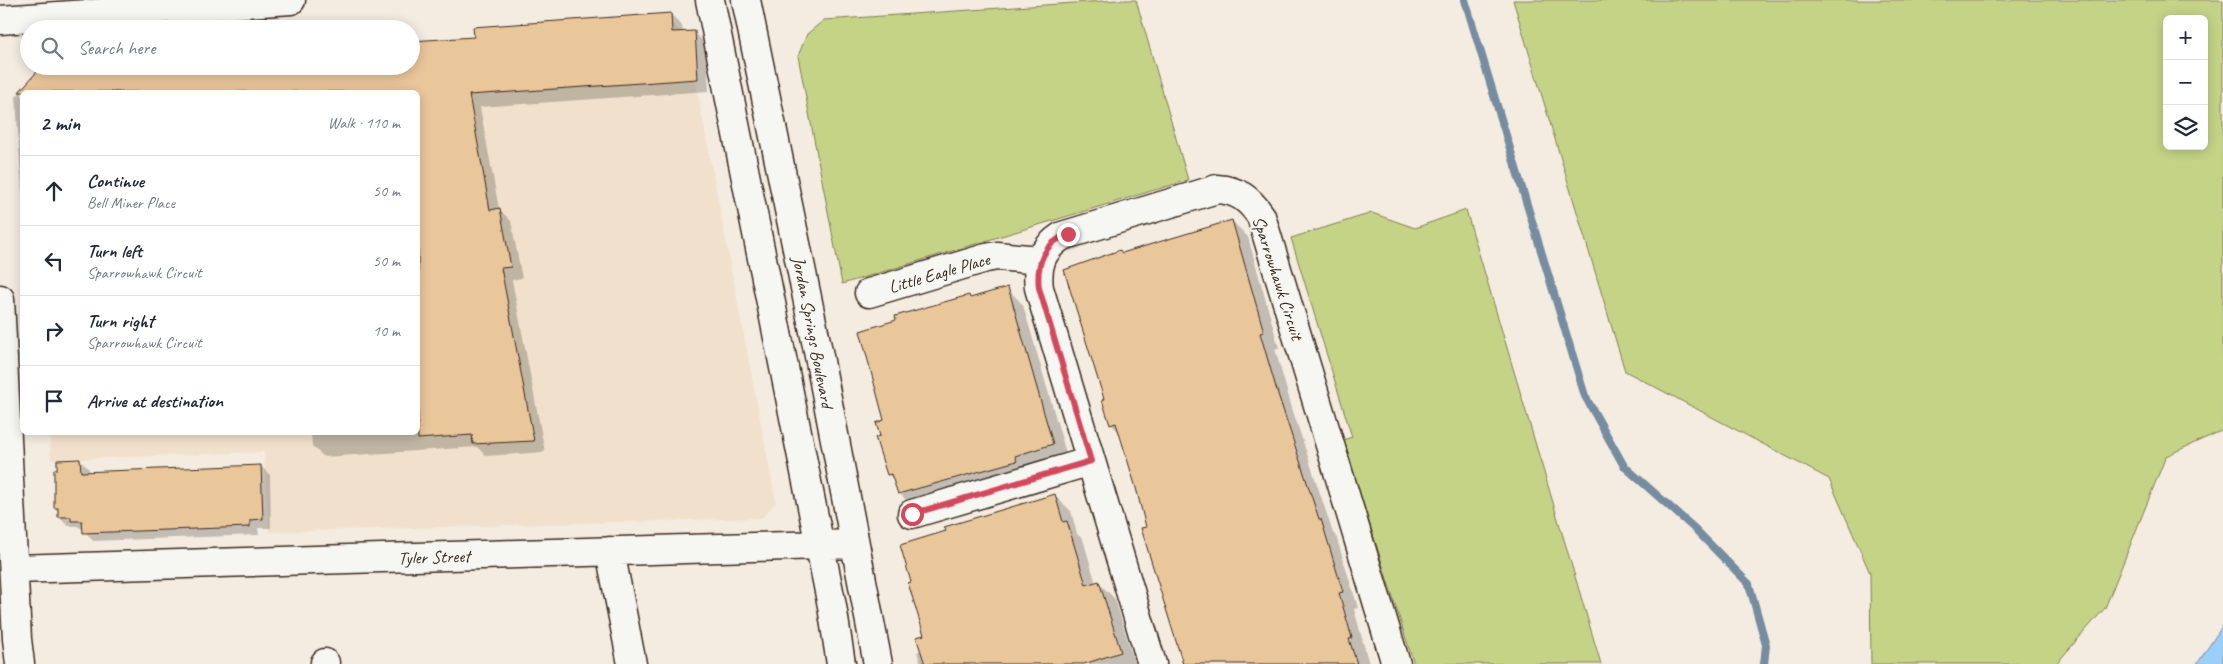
<!DOCTYPE html>
<html lang="en">
<head>
<meta charset="utf-8">
<style>
	body { margin:0; font-family:Caveat,sans-serif; background:#f2f2f3; color:#1f2937 }
	.controls { position:absolute; right:15px; top:15px; display:grid; overflow:hidden; border-radius:8px; box-shadow:0 2px 12px #0003 }
	.controls button { width:45px; height:45px; display:grid; place-items:center; padding:0; border:0; border-bottom:1px solid #e0e1e3; background:#fff; color:#1f2937; font:25px sans-serif }
	.stop { position:absolute; width:15px; height:15px; margin:-11px; border:4px solid #d1495b; border-radius:50%; background:#fff }
	.stop.end { background:#d1495b; border-color:#fff; box-shadow:0 1px 5px #0008 }
	.list { margin:0; padding:0; list-style:none }
	h2 { display:flex; justify-content:space-between; align-items:center; height:65px; margin:0; padding:0 20px; font-size:21px }
	h2 small { font-size:16px; font-weight:400; color:#747a83 }
	.list li { display:grid; grid-template-columns:32px 1fr auto; gap:15px; align-items:center; box-sizing:border-box; height:70px; padding:0 20px; border-top:1px solid #e0e1e3 }
	.list b { display:block; font-size:19px; white-space:nowrap }
	.list p { margin:0; font-size:16px; white-space:nowrap; color:#747a83 }
	.list em { font-size:16px; font-style:normal; color:#747a83 }
	.icon { flex:none; width:28px; height:28px; fill:none; stroke:currentColor; stroke-width:2; stroke-linecap:round; stroke-linejoin:round }
	.map { position:relative; flex:none; width:2223px; height:664px; overflow:hidden }
	.search { position:absolute; background:#fff; box-shadow:0 2px 12px #0003; left:20px; top:20px; width:400px; height:55px; display:flex; align-items:center; gap:12px; box-sizing:border-box; padding:0 18px; border-radius:28px; color:#747a83; font-size:19px }
	.panel { position:absolute; background:#fff; box-shadow:0 2px 12px #0003; left:20px; top:90px; width:400px; height:345px; border-radius:8px }
	.map>svg:first-child { display:block }
</style>
</head>
<body>
<div class="map">
<svg width="2223" height="664" viewBox="0 0 2223 664">
	<rect width="100%" height="100%" fill="#f4ece1"/>
	<filter id="ink" filterUnits="userSpaceOnUse"><feTurbulence type="fractalNoise" baseFrequency=".02" numOctaves="2"/><feDisplacementMap in="SourceGraphic" scale="10" xChannelSelector="R" yChannelSelector="G"/><feConvolveMatrix kernelMatrix="1 2 1 2 8 2 1 2 1" color-interpolation-filters="sRGB"/></filter>
	<g filter="url(#ink)">
		<path fill="#f1e1cc" d="M672 24 687 37 776 502 762 518 269 532 264 452 51 460 49 433 418 432V92H32L55 67 411 66V41Z"/>
		<path fill="#c5d387" stroke="#807e52" fill-rule="evenodd" d="M1118 0H1136L1188 180 842 284 798 56 807 34 824 20Z
			M1513 0H2223V430L2166 456 2105 608 2056 664H1871L1870 573 1829 479 1625 371ZM2167 19H2204V146H2167Z
			M1466 210 1601 664H1414L1343 440 1352 437 1291 238 1372 213 1415 228Z"/>
		<path fill="#9bcef8" stroke="#758ca1" d="M2223 625V664H2197Z"/>
		<path fill="#0003" d="M671 14 682 26 683 33 694 32 706 44 709 91 480 107 499 209 511 221 522 278 512 280 545 452 486 456 477 447 324 457 312 446 311 432H418V92H22V195L16 97 44 66H411L475 38Z
			M1232 221 1248 237 1279 348 1275 349 1292 408 1333 533 1336 536 1358 608 1354 609 1369 664H1182L1181 660H1183L1121 434 1111 424 1106 400 1123 254Z
			M1007 288 1023 305 1068 460 915 509 899 493 895 482 888 474 882 437 885 421 968 296 971 299Z
			M80 460 89 469V472L261 466 270 475 271 528H258L259 535 93 541 84 530 77 526H68L59 517V512L55 508Z
			M1054 495 1071 511 1077 534 1083 539 1096 584 1099 583 1115 599 1135 664H921L917 652 922 650 925 636Z"/>
		<g fill="none" stroke-linecap="round" stroke-linejoin="round">
			<path stroke="#758ca1" stroke-width="8" d="M1465 0 1585 396 1624 466 1695 529 1749 584 1766 645 1764 664"/>
		</g>
		<path fill="#eac69b" stroke="#3b2a1e" d="M671 13 672 32 695 31 698 79 469 95 490 210 500 208 511 267 501 268 534 441 473 444 472 435 418 439V92H19L42 66H411V41L474 37 473 27Z
			M1232 220 1264 332 1260 333 1277 391 1319 519H1321L1343 592 1339 593 1352 638 1349 639 1357 664H1183L1141 528 1146 527 1136 488 1116 423 1110 425 1102 400 1104 399 1064 270 1120 250 1122 253Z
			M1008 287 1053 444 1015 456 1017 461 898 494 891 474 887 475 875 437 880 436 876 423 884 420 860 331 896 320 895 316 969 295 970 298Z
			M80 459 81 472 261 465 263 519 250 520V527L83 533 82 521H71V517H58V508H54V469H57V460Z
			M1055 494 1063 522 1067 521 1086 585 1099 581 1121 652 1084 664H925L916 637 924 635 908 583 911 582 900 545 946 531 944 527Z"/>
		<g fill="none" stroke-linecap="round" stroke-linejoin="round">
			<g stroke="#3b2a1e" stroke-width="31">
				<path id="minor" d="M710 0 832 606 841 664
					M746 0 818 351 878 664
					M0 20 291 0
					M869 293 986 258 997 256 1040 260
					M0 299 17 639 20 664
					M912 514 1091 461
					M610 551 632 664
					M14 569 854 544
					M325 663V664
					M1152 664 1039 288C1036 265 1042 249 1062 236L1217 189C1238 190 1249 199 1261 216L1396 664"/>
			</g>
			<use href="#minor" stroke="#f6f6f2" stroke-width="28"/>
		</g>
	</g>
	<g fill="none" stroke-linecap="round" stroke-linejoin="round" filter="url(#ink)">
		<path stroke="#d1495b" stroke-width="6" d="M912 514 1091 461 1039 288C1036 264 1044 243 1068 234"/>
	</g>
	<g text-anchor="middle" stroke-width="4.5" stroke-linejoin="round" paint-order="stroke">
		<g font-size="18" fill="#3b2a1e" stroke="#f6f6f2">
			<text transform="translate(939 273) rotate(-16)" y="6">Little Eagle Place</text>
			<text transform="translate(1278 278) rotate(72)" y="6">Sparrowhawk Circuit</text>
			<text transform="translate(813 332) rotate(79)" y="6">Jordan Springs Boulevard</text>
			<text transform="translate(434 557) rotate(-2)" y="6">Tyler Street</text>
		</g>
	</g>
</svg>
<div class="controls">
<button>+</button>
<button>−</button>
<button><svg class="icon" aria-label="layers" viewBox="0 0 24 24"><path d="M12 4l9 5-9 5-9-5zM3 14l9 5 9-5"/></svg></button>
</div>
<div class="stop" style="left:912px;top:514px"></div>
<div class="stop end" style="left:1068px;top:234px"></div>
<div class="search"><svg class="icon" aria-label="search" viewBox="0 0 24 24"><circle cx="10" cy="10" r="6"/><path d="M15 15l6 6"/></svg>Search here</div>
<section class="panel">
<h2>2 min<small>Walk · 110 m</small></h2>
<ul class="list">
<li><svg class="icon" aria-label="ahead" viewBox="0 0 24 24"><path d="M12 20V5M6 11l6-6 6 6"/></svg><div><b>Continue</b><p>Bell Miner Place</p></div><em>50 m</em></li>
<li><svg class="icon" aria-label="left" viewBox="0 0 24 24"><path d="M17 20v-9H6M10 6l-5 5 5 5"/></svg><div><b>Turn left</b><p>Sparrowhawk Circuit</p></div><em>50 m</em></li>
<li><svg class="icon" aria-label="right" viewBox="0 0 24 24"><path d="M7 20v-9h11M14 6l5 5-5 5"/></svg><div><b>Turn right</b><p>Sparrowhawk Circuit</p></div><em>10 m</em></li>
<li><svg class="icon" aria-label="arrive" viewBox="0 0 24 24"><path d="M6 21V4h12l-3 4 3 4H6"/></svg><div><b>Arrive at destination</b></div></li>
</ul>
</section>
</div>
</body>
</html>
